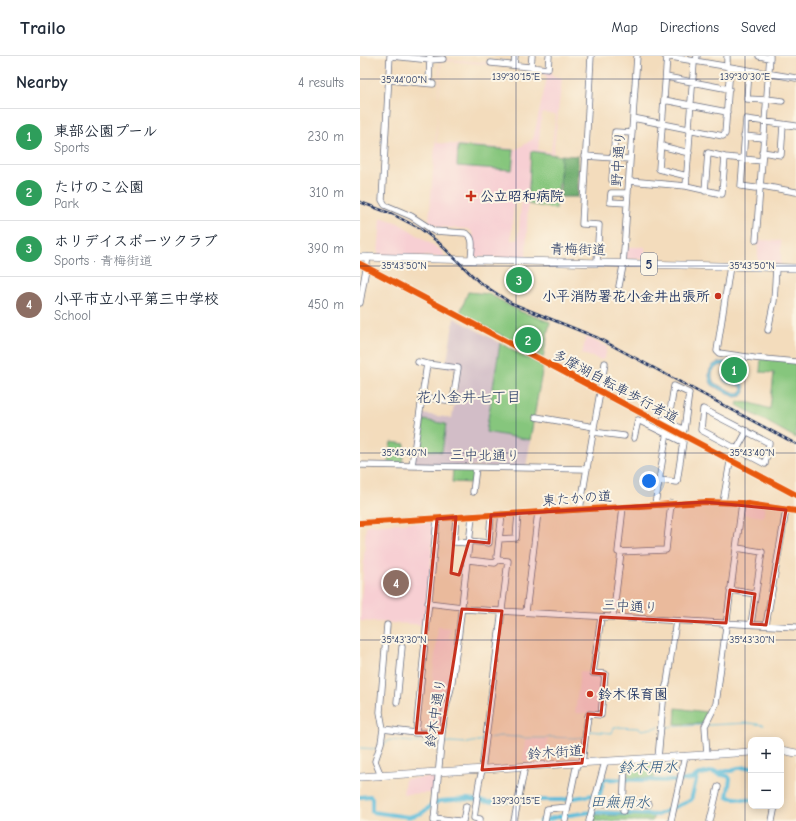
<!DOCTYPE html>
<html lang="en">
<head>
<meta charset="utf-8">
<style>
	body { margin:0; font-family:"Comic Neue","Klee One",sans-serif; background:#f6f6f7; color:#1f2937 }
	.controls { position:absolute; right:12px; bottom:12px; display:grid; overflow:hidden; border-radius:8px; box-shadow:0 2px 10px #0003 }
	.controls button { width:36px; height:36px; display:grid; place-items:center; padding:0; border:0; border-bottom:1px solid #e0e1e3; background:#fff; color:#1f2937; font:20px sans-serif }
	.you { position:absolute; left:289px; top:425px; width:14px; height:14px; margin:-10px; border:3px solid #fff; border-radius:50%; background:#1a73e8; box-shadow:0 0 0 6px #1a73e833 }
	.badge { display:grid; place-items:center; width:26px; height:26px; border-radius:50%; background:#2563eb; color:#fff; font-size:13px; font-weight:700 }
	.pin { position:absolute; translate:-50% -50%; border:2px solid #fff; box-shadow:0 1px 4px #0006 }
	.list { margin:0; padding:0; list-style:none }
	h2 { display:flex; justify-content:space-between; align-items:center; height:52px; margin:0; padding:0 16px; font-size:17px }
	h2 small { font-size:13px; font-weight:400; color:#747a83 }
	.list li { display:grid; grid-template-columns:26px 1fr auto; gap:12px; align-items:center; box-sizing:border-box; height:56px; padding:0 16px; border-top:1px solid #e0e1e3 }
	.list b { display:block; font-size:15px; white-space:nowrap }
	.list p { margin:0; font-size:13px; white-space:nowrap; color:#747a83 }
	.list em { font-size:13px; font-style:normal; color:#747a83 }
	.map { position:relative; flex:none; width:436px; height:765px; overflow:hidden }
	header { display:flex; align-items:center; gap:24px; box-sizing:border-box; height:56px; padding:0 20px; background:#fff; border-bottom:1px solid #e0e1e3 }
	header strong { font-size:19px }
	nav { display:flex; gap:22px; margin-inline-start:auto; font-size:14px }
	main { display:flex }
	aside { flex:1; background:#fff }
	.map>svg:first-child { display:block }
</style>
</head>
<body>
<header>
<strong>Trailo</strong>
<nav><a>Map</a><a>Directions</a><a>Saved</a></nav>
</header>
<main>
<aside>
<h2>Nearby<small>4 results</small></h2>
<ul class="list">
<li><span class="badge" style="background:#2e9e5b">1</span><div><b>東部公園プール</b><p>Sports</p></div><em>230 m</em></li>
<li><span class="badge" style="background:#2e9e5b">2</span><div><b>たけのこ公園</b><p>Park</p></div><em>310 m</em></li>
<li><span class="badge" style="background:#2e9e5b">3</span><div><b>ホリデイスポーツクラブ</b><p>Sports · 青梅街道</p></div><em>390 m</em></li>
<li><span class="badge" style="background:#8d6e63">4</span><div><b>小平市立小平第三中学校</b><p>School</p></div><em>450 m</em></li>
</ul>
</aside>
<div class="map">
<svg width="436" height="765" viewBox="0 0 436 765">
	<rect width="100%" height="100%" fill="#fcf5e5"/>
	<filter id="ink" filterUnits="userSpaceOnUse"><feTurbulence type="fractalNoise" baseFrequency=".025" numOctaves="2"/><feDisplacementMap in="SourceGraphic" scale="8" xChannelSelector="R" yChannelSelector="G"/><feConvolveMatrix kernelMatrix="1 2 1 2 8 2 1 2 1" color-interpolation-filters="sRGB"/></filter>
	<filter id="wash" filterUnits="userSpaceOnUse"><feTurbulence type="fractalNoise" baseFrequency=".012" numOctaves="4" result="noise"/><feDisplacementMap in="SourceGraphic" scale="16" xChannelSelector="R" yChannelSelector="G"/><feGaussianBlur stdDeviation="0.9" result="paint"/><feColorMatrix in="noise" values="0 0 0 0 0 0 0 0 0 0 0 0 0 0 0 0 0 1.4 0 .05"/><feComposite in="paint" operator="in"/></filter>
	<g filter="url(#wash)">
		<rect width="100%" height="100%" fill="#f3dcbc"/>
		<path fill="#f7cfd3" fill-rule="evenodd" d="M83 3 131 7 188 13 192 14V20L202 22 193 98 170 96 166 202 113 201V180L111 175 107 173 79 171 69 165 78 53 80 4ZM81 4 182 13 187 22 173 83 157 93 76 87ZM182 57 196 59 191 96 178 94ZM155 136 162 137 158 184H151Z
			M21 161 38 167 53 176 80 194 86 201 18 199Z
			M398 184 421 185V209L400 208 398 206Z
			M266 191H285V203H266Z
			M226 281 247 291 245 302 242 304 222 298Z
			M383 449 405 451 403 461 382 458Z
			M74 465 67 569 0 565 6 469Z
			M78 571 91 572 89 582 96 584 90 622 80 676H67Z
			M220 615 245 618 241 659 215 657Z
			M166 683H188L186 705 164 706 163 704 165 685Z
			M74 721 76 722 74 737 43 738 45 723Z"/>
		<path fill="#d2bdc7" d="M94 262 183 310 166 411 53 410 63 358 92 362 100 313 86 311Z"/>
		<path fill="#86c67d" stroke="#507a6e" d="M98 90 154 94 152 114 97 110Z
			M171 95 202 100 196 153 168 148Z
			M108 236 129 238 159 255 190 266 183 302 100 257Z
			M140 287 183 310 170 384 126 376Z
			M401 302 436 305V382L377 349 378 346 391 347 410 353 414 317 400 316Z
			M64 364 86 368 82 396 59 393Z
			M31 386 45 388 42 408 28 407Z
			M93 413 115 414 113 427 92 426Z
			M316 652 346 656 342 668H315Z
			M296 707 298 708 294 722H268L269 709Z
			M233 759 294 760 292 765H231Z"/>
		<path fill="#6cab6c" stroke="#446d65" d="M201 99 218 100V141H200Z"/>
		<path fill="#5cbcda" stroke="#3c769c" fill-rule="evenodd" d="M361 306H369L371 309 370 313 366 318V323C372 327 379 324 384 329L385 336 382 340 375 341 352 329C346 318 349 308 361 306ZM364 309H367L368 310 363 316V324L367 327 381 330 382 334 380 337H375L354 327C349 317 353 310 364 309Z"/>
		<g fill="none" stroke-linecap="round" stroke-linejoin="round">
			<path stroke="#5cbcda" stroke-width="1" d="M348 669 389 667 404 669
				M304 671 343 669
				M229 677V675L252 677 254 671 279 672 282 674 299 671
				M129 682 140 680 160 681 161 682H187L189 681 216 682 224 681
				M83 687 90 686 108 687 123 684
				M23 689 29 684 78 688
				M0 692 17 693"/>
			<path stroke="#5cbcda" stroke-width="4" d="M354 717 366 715H372L377 712 391 711
				M0 741 10 740 12 742V756L49 761 62 757 72 749 80 745 108 743 128 746 169 744H201L240 738 243 726 245 723 316 725 332 723 337 719 355 715 357 718 368 720 370 723 367 741 391 744
				M180 765 202 760 232 756 297 759 331 744 337 721"/>
		</g>
	</g>
	<g filter="url(#ink)">
		<g fill="none" stroke-linecap="round" stroke-linejoin="round">
			<g stroke="#676c7f" stroke-width="7">
				<path id="minor" d="M30 0 22 144 25 149 51 160 74 175 105 177C116 181 111 194 111 204
					M32 0 70 4 83 3
					M231 0 222 168 239 169 237 206
					M305 0 436 22
					M307 0 299 113 327 120
					M399 0 410 2
					M131 7 188 13 189 0
					M154 9 155 0
					M171 11 172 0
					M367 11V0
					M389 15 387 43 407 44
					M306 21 369 33
					M29 24 73 28
					M69 27 70 0
					M407 43 422 45
					M304 44 367 56
					M273 62 363 80 365 78 370 12
					M436 70 386 63 381 130 395 132 402 130 436 136
					M384 80 404 82
					M301 90 329 97
					M402 96 421 99 423 69
					M225 100 270 103
					M252 124 255 76 272 77
					M269 125 326 130 362 138 365 101
					M326 130 330 76 329 71 334 7 336 5 337 0
					M345 135 348 97 365 101 402 105
					M267 147 250 146 251 137H268
					M396 184 410 0
					M370 210 357 295 359 297 394 302 436 306
					M259 230 263 210 277 0
					M0 247 8 201
					M408 274 414 245 416 212
					M58 306 67 308
					M343 353 409 387 405 408 341 374Z
					M176 361 234 371
					M233 376 264 380
					M274 382 278 364 323 386 317 426 299 424
					M0 409 227 413
					M52 409 67 308 98 312 93 345 62 341
					M113 436 116 412
					M363 446 370 406 387 375
					M295 448C302 409 308 369 314 330L329 337 324 374 303 363
					M263 451 258 496 304 494H306L311 447
					M220 453 245 307
					M96 461 94 486 109 487
					M0 467 346 446 382 447 436 455
					M139 483 156 482 158 458
					M109 485 129 487 131 459
					M377 492 402 496 391 568
					M108 504 135 507 138 504
					M370 534 395 538
					M68 547 102 551
					M102 553 436 571
					M166 556 178 456
					M253 561 261 496
					M406 569 426 454
					M37 646 42 591
					M23 673 56 677H82
					M56 677 77 463
					M347 699 345 670 356 648 382 447
					M298 702 304 636 307 627 316 565
					M222 707 228 660 229 658 241 659 245 618 233 617 241 561
					M21 720 15 705 21 687 23 673 20 656 27 569
					M234 747 289 748
					M263 755 265 704
					M74 762 99 765
					M74 765 82 677 85 655 91 632 98 584 112 461
					M103 765 106 750
					M119 765 120 763 114 762 119 727 122 714 148 505 138 504 137 501 142 458
					M154 765 165 710
					M185 765 187 753 208 751
					M205 765 217 707
					M229 765 245 706
					M311 765 325 700
					M350 765 358 731
					M412 765 415 750"/>
			</g>
			<g stroke="#676c7f" stroke-width="8">
				<path id="major" d="M0 201 436 212
					M421 694 436 697
					M0 721 391 696"/>
			</g>
			<use href="#minor" stroke="#fff" stroke-width="5.5"/>
			<use href="#major" stroke="#fff" stroke-width="7"/>
			<g stroke="#1b2f5e" stroke-width="2.5">
				<path id="rail" d="M0 146 32 158 61 173 78 186 119 226 151 247 238 282 436 388"/>
			</g>
			<use href="#rail" stroke="#fcf5e5" stroke-width="1" stroke-dasharray="3" stroke-linecap="butt"/>
			<g stroke="#fcf5e5" stroke-width="8">
				<path id="cycleway" d="M0 208 436 439
					M0 467 346 446 382 447 436 455"/>
			</g>
			<use href="#cycleway" stroke="#e8590c" stroke-width="6"/>
		</g>
	</g>
	<path fill="#c8321e" fill-opacity="0.2" stroke="#c8321e" stroke-width="3" stroke-linejoin="round" d="M346 446 426 454 406 569 391 568 395 538 370 534 366 567 241 561 233 617 245 618 241 659 228 658 222 707 122 714 142 555 102 553 82 677H56L77 463 96 461 91 517 99 519 109 485 129 487 131 459Z"/>
	<path fill="none" stroke="#1b2f5e" stroke-width="1" stroke-opacity="0.45" d="M156 0V765M385 0V765M0 23H436M0 210H436M0 397H436M0 584H436"/>
	<g fill="#c8321e" stroke="#fcf5e5" stroke-width="1.5">
		<path d="M109 134h4v4h4v4h-4v4h-4v-4h-4v-4h4z"/>
		<circle cx="358" cy="240" r="4"/>
		<circle cx="230" cy="638" r="4"/>
	</g>
	<g text-anchor="middle" stroke-width="4" stroke-linejoin="round" paint-order="stroke">
		<rect fill="#fcf5e5" stroke="#5e6a86" stroke-width="1" x="281" y="197" width="16" height="22" rx="3"/>
		<g font-size="13" font-weight="bold" fill="#1b2f5e">
			<text x="289" y="213">5</text>
		</g>
		<g font-size="14" fill="#1b2f5e" stroke="#fcf5e5">
			<text transform="translate(258 103) rotate(-86)" y="5">野中通り</text>
			<text transform="translate(218 193) rotate(1)" y="5">青梅街道</text>
			<text transform="translate(256 330) rotate(28)" y="5">多摩湖自転車歩行者道</text>
			<text transform="translate(125 399) rotate(1)" y="5">三中北通り</text>
			<text transform="translate(217 442) rotate(-4)" y="5">東たかの道</text>
			<text transform="translate(270 550) rotate(3)" y="5">三中通り</text>
			<text transform="translate(75 657) rotate(-81)" y="5">鈴木中通り</text>
			<text transform="translate(195 696) rotate(-4)" y="5">鈴木街道</text>
		</g>
		<g font-size="14" font-weight="bold" fill="#1b2f5e" stroke="#fcf5e5" text-anchor="start">
			<text x="120" y="145">公立昭和病院</text>
			<text x="350" y="245" text-anchor="end">小平消防署花小金井出張所</text>
			<text x="238" y="643">鈴木保育園</text>
		</g>
		<g font-size="15" fill="#1b2f5e" stroke="#fcf5e5">
			<text x="109" y="346">花小金井七丁目</text>
		</g>
		<g font-size="15" font-style="italic" fill="#2e5983" stroke="#fcf5e5">
			<text transform="translate(288 711) rotate(-1)" y="5">鈴木用水</text>
			<text transform="translate(260 746) rotate(1)" y="5">田無用水</text>
		</g>
	</g>
	<g font-size="10" text-anchor="middle" fill="#1b2f5e" stroke="#fcf5e5" stroke-width="4" stroke-linejoin="round" paint-order="stroke">
		<text x="156" y="24">139°30'15"E</text>
		<text x="385" y="24">139°30'30"E</text>
		<text x="44" y="27">35°44'00"N</text>
		<text x="44" y="213">35°43'50"N</text>
		<text x="392" y="213">35°43'50"N</text>
		<text x="44" y="400">35°43'40"N</text>
		<text x="392" y="400">35°43'40"N</text>
		<text x="44" y="587">35°43'30"N</text>
		<text x="392" y="587">35°43'30"N</text>
		<text x="156" y="748">139°30'15"E</text>
	</g>
</svg>
<div class="controls">
<button>+</button>
<button>−</button>
</div>
<div class="you"></div>
<div class="pin badge" style="left:374px;top:314px;background:#2e9e5b">1</div>
<div class="pin badge" style="left:168px;top:284px;background:#2e9e5b">2</div>
<div class="pin badge" style="left:159px;top:224px;background:#2e9e5b">3</div>
<div class="pin badge" style="left:36px;top:527px;background:#8d6e63">4</div>
</div>
</main>
</body>
</html>
